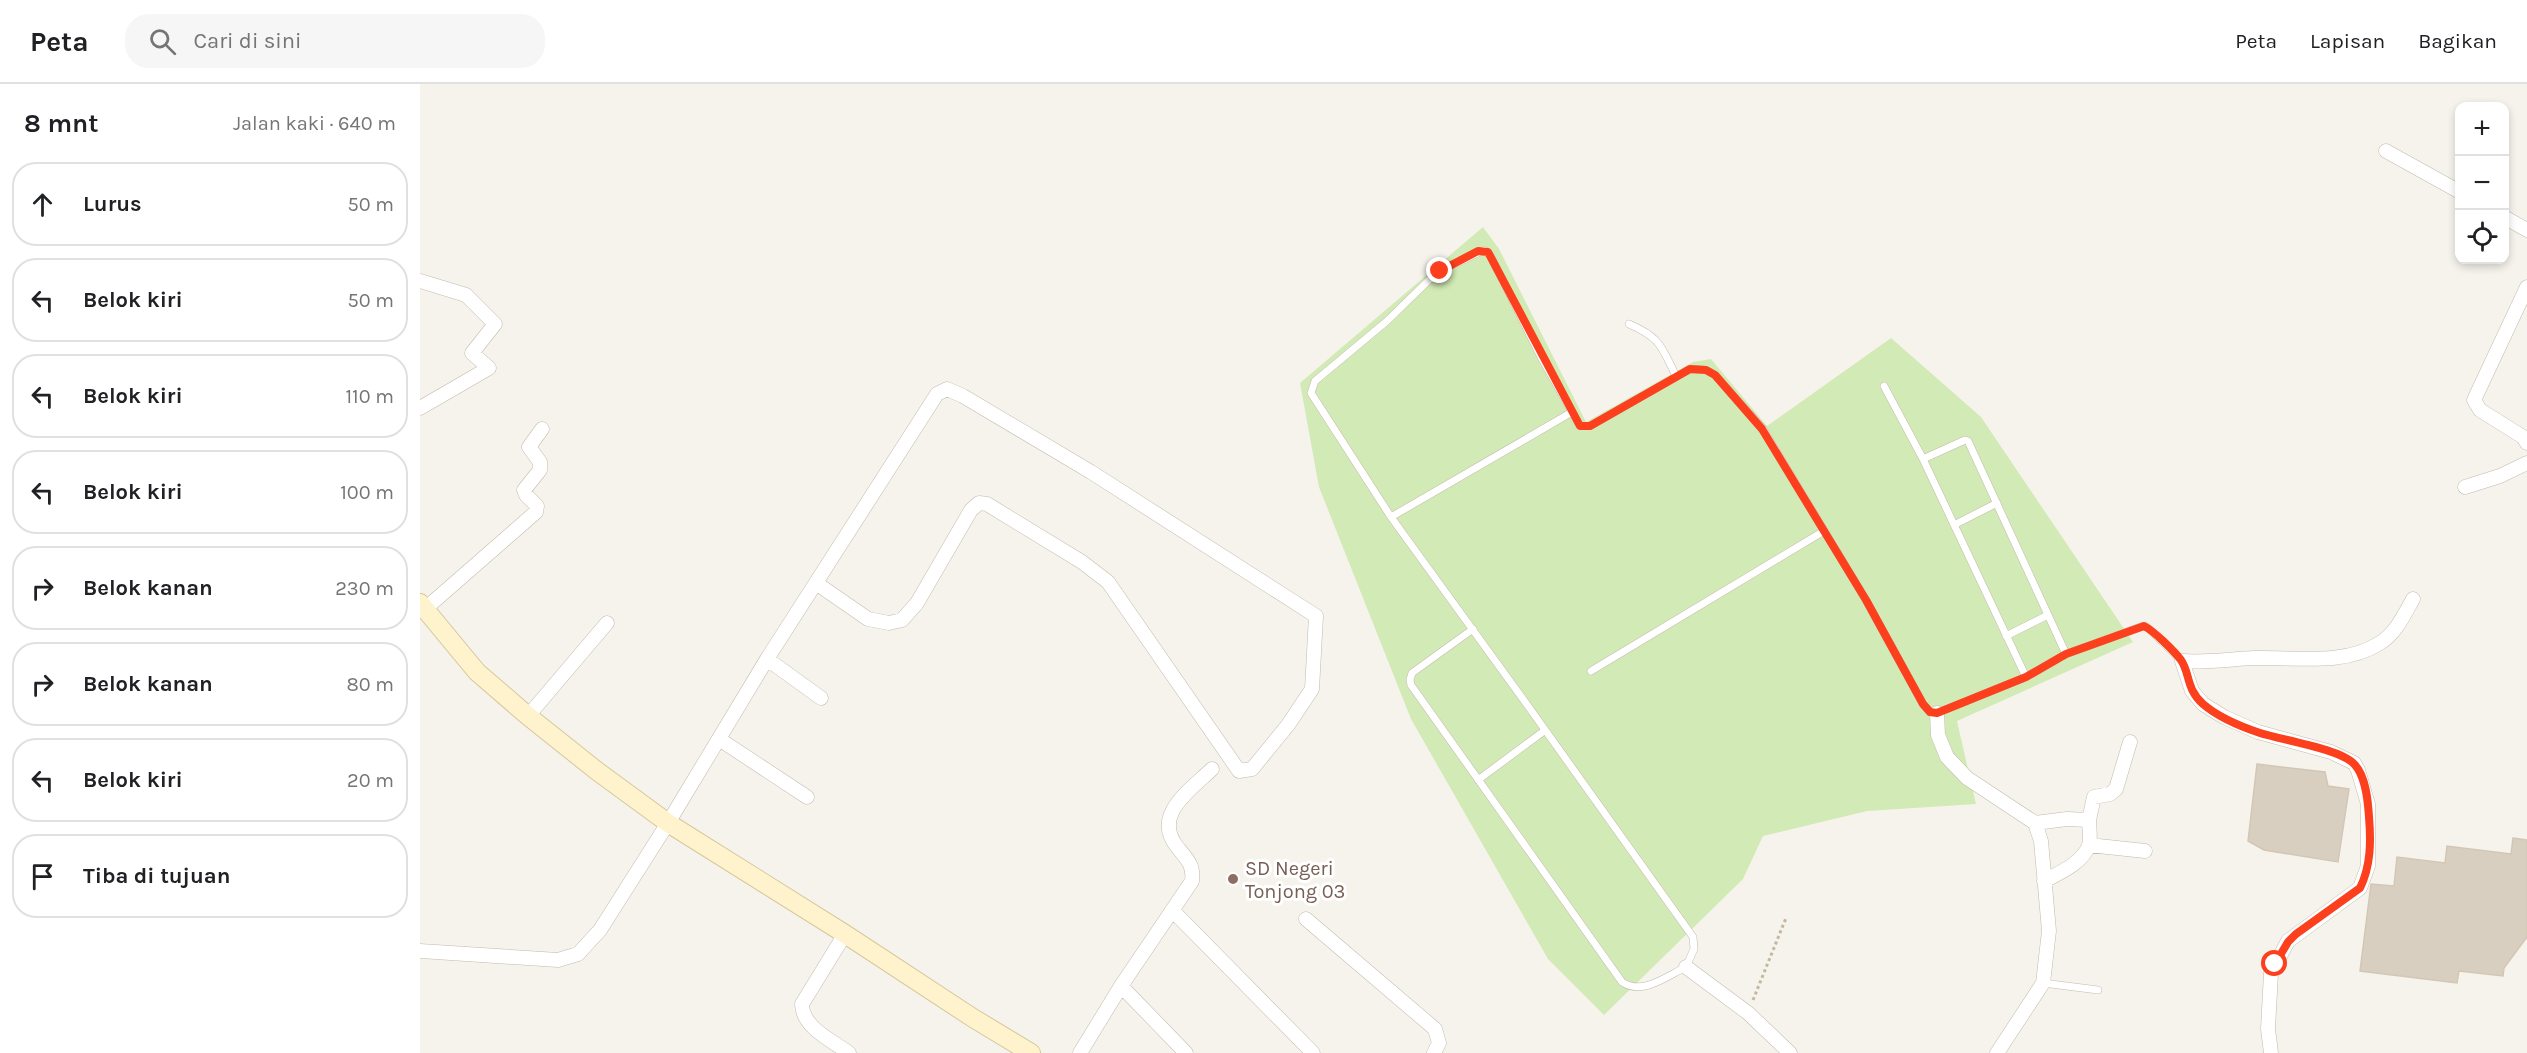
<!DOCTYPE html>
<html lang="id">
<head>
<meta charset="utf-8">
<style>
	body { margin:0; font-family:Karla,sans-serif; background:#f6f6f6; color:#202124 }
	.controls { position:absolute; right:18px; top:18px; display:grid; overflow:hidden; border-radius:12px; box-shadow:0 3px 9px #0003 }
	.controls button { width:54px; height:54px; display:grid; place-items:center; padding:0; border:0; border-bottom:2px solid #e0e0e0; background:#fff; color:#202124; font:30px sans-serif }
	.stop { position:absolute; width:18px; height:18px; margin:-14px; border:4px solid #fc3f1d; border-radius:50%; background:#fff }
	.stop.end { background:#fc3f1d; border-color:#fff; box-shadow:0 2px 6px #0008 }
	.list { margin:0; padding:0; list-style:none }
	h2 { display:flex; justify-content:space-between; align-items:center; height:78px; margin:0; padding:0 24px; font-size:26px }
	h2 small { font-size:20px; font-weight:400; color:#757577 }
	.list li { display:grid; grid-template-columns:39px 1fr auto; gap:18px; align-items:center; box-sizing:border-box; height:84px; margin:0 12px 12px; padding:0 12px; border:2px solid #e0e0e0; border-radius:24px }
	.list b { display:block; font-size:22px; white-space:nowrap }
	.list em { font-size:20px; font-style:normal; color:#757577 }
	.icon { flex:none; width:33px; height:33px; fill:none; stroke:currentColor; stroke-width:2; stroke-linecap:round; stroke-linejoin:round }
	.map { position:relative; flex:none; width:2107px; height:969px; overflow:hidden }
	header { display:flex; align-items:center; gap:36px; box-sizing:border-box; height:84px; padding:0 30px; background:#fff; border-bottom:2px solid #e0e0e0 }
	header strong { font-size:28px }
	nav { display:flex; gap:33px; margin-inline-start:auto; font-size:21px }
	.search { width:420px; height:54px; background:#f6f6f6; display:flex; align-items:center; gap:15px; box-sizing:border-box; padding:0 21px; border-radius:24px; color:#757577; font-size:22px }
	main { display:flex }
	aside { flex:1; background:#fff }
	.map>svg:first-child { display:block }
</style>
</head>
<body>
<header>
<strong>Peta</strong>
<div class="search"><svg class="icon" aria-label="search" viewBox="0 0 24 24"><circle cx="10" cy="10" r="6"/><path d="M15 15l6 6"/></svg>Cari di sini</div>
<nav><a>Peta</a><a>Lapisan</a><a>Bagikan</a></nav>
</header>
<main>
<aside>
<h2>8 mnt<small>Jalan kaki · 640 m</small></h2>
<ul class="list">
<li><svg class="icon" aria-label="ahead" viewBox="0 0 24 24"><path d="M12 20V5M6 11l6-6 6 6"/></svg><div><b>Lurus</b></div><em>50 m</em></li>
<li><svg class="icon" aria-label="left" viewBox="0 0 24 24"><path d="M17 20v-9H6M10 6l-5 5 5 5"/></svg><div><b>Belok kiri</b></div><em>50 m</em></li>
<li><svg class="icon" aria-label="left" viewBox="0 0 24 24"><path d="M17 20v-9H6M10 6l-5 5 5 5"/></svg><div><b>Belok kiri</b></div><em>110 m</em></li>
<li><svg class="icon" aria-label="left" viewBox="0 0 24 24"><path d="M17 20v-9H6M10 6l-5 5 5 5"/></svg><div><b>Belok kiri</b></div><em>100 m</em></li>
<li><svg class="icon" aria-label="right" viewBox="0 0 24 24"><path d="M7 20v-9h11M14 6l5 5-5 5"/></svg><div><b>Belok kanan</b></div><em>230 m</em></li>
<li><svg class="icon" aria-label="right" viewBox="0 0 24 24"><path d="M7 20v-9h11M14 6l5 5-5 5"/></svg><div><b>Belok kanan</b></div><em>80 m</em></li>
<li><svg class="icon" aria-label="left" viewBox="0 0 24 24"><path d="M17 20v-9H6M10 6l-5 5 5 5"/></svg><div><b>Belok kiri</b></div><em>20 m</em></li>
<li><svg class="icon" aria-label="arrive" viewBox="0 0 24 24"><path d="M6 21V4h12l-3 4 3 4H6"/></svg><div><b>Tiba di tujuan</b></div></li>
</ul>
</aside>
<div class="map">
<svg width="2107" height="969" viewBox="0 0 2107 969">
	<rect width="100%" height="100%" fill="#f6f3ec"/>
	<path fill="#d2eab5" d="M1063 143 1079 165 1166 338 1273 278 1291 275 1347 342 1471 254 1561 333 1713 558 1537 637 1556 720 1447 727 1343 752 1323 795 1184 931 1128 875 991 635 899 403 880 299Z"/>
	<path fill="#d8cfc1" stroke="#d3c7b4" stroke-width="1.5" d="M1837 680 1905 688 1908 702 1929 705 1918 778 1844 766 1828 757Z
		M2093 754 2107 756V853L2084 884 2083 892 2039 887 2037 899 1940 887 1951 800 1974 802 1977 773 2025 779 2027 762 2091 770Z"/>
	<g fill="none" stroke-linecap="round" stroke-linejoin="round">
		<g stroke="#c2bbae" stroke-width="8">
			<path id="lane" d="M1209 240C1241 254 1241 262 1256 292
				M1464 302 1503 375 1606 593
				M1503 375 1545 356 1548 357 1646 570
				M971 433 1152 328
				M1534 441 1577 419
				M1053 545 992 589 990 596 991 601 1202 898C1222 912 1247 892 1266 883L1274 865 1273 853 1108 622 971 433 891 309 895 297 967 237 1010 195 1020 187 1064 166 1070 171 1121 273 1160 342H1170L1270 285 1286 286 1295 291 1343 345 1446 516 1503 620 1510 628 1517 629 1606 593 1646 570 1723 542 1727 543 1762 577
				M1586 552 1628 531
				M1171 587 1404 447
				M1058 696 1124 647
				M1623 899 1678 906"/>
		</g>
		<g stroke="#c2bbae" stroke-width="15">
			<path id="street" d="M1966 67 2040 108
				M2084 133 2107 146
				M0 197 46 211 75 240 52 269 69 284 0 324
				M2107 203 2054 316 2060 326 2103 353 2107 359
				M2045 403 2080 392 2107 379
				M5 525 116 428 117 422 106 411 104 406 120 386V378L109 363 122 345
				M347 575 401 614
				M1517 629 1518 651 1527 673 1547 694 1615 739 1621 757 1629 847 1623 899 1577 969
				M108 632 187 539
				M299 655 387 713
				M1669 736 1674 713 1690 710 1696 705 1710 658
				M1615 739 1647 735 1669 736C1669 743 1671 754 1669 761 1663 779 1639 789 1624 797
				M1669 761 1725 767
				M752 826 893 969
				M886 835 1015 945 1019 959 1014 969
				M425 850 382 920C382 943 411 956 429 969
				M0 867 138 876 158 870 180 846 248 739 347 575 517 310 527 305 543 312 671 388 896 532 892 605 868 641 832 685 819 687 688 498 662 478 567 420 559 419 551 426 497 519 482 536 469 539 448 535 396 499
				M1266 883 1328 929 1370 969
				M701 902 766 969
				M660 969 701 902 772 797C774 782 768 776 758 764 731 732 769 707 792 685
				M1851 969 1848 945 1851 889 1868 857 1940 804 1948 782V720L1938 686 1934 679 1911 668 1838 648 1804 633 1783 620 1772 607 1762 577C1787 579 1810 575 1835 574 1876 573 1924 582 1960 559 1976 549 1984 531 1993 515"/>
		</g>
		<g stroke="#d6c79b" stroke-width="20">
			<path id="secondary" d="M0 519 57 588 108 632 177 687 248 739 425 850 553 934 611 969"/>
		</g>
		<path stroke="#c4b79f" stroke-width="3" stroke-dasharray="3 3" stroke-linecap="butt" d="M1333 916 1366 834"/>
		<use href="#lane" stroke="#fff" stroke-width="7"/>
		<use href="#street" stroke="#fff" stroke-width="14"/>
		<use href="#secondary" stroke="#fff3cd" stroke-width="18"/>
	</g>
	<g fill="none" stroke-linecap="round" stroke-linejoin="round">
		<path stroke="#fc3f1d" stroke-width="8" d="M1020 187 1058 167 1068 168 1160 342H1170L1270 285 1286 286 1295 291 1342 345 1446 516 1503 620 1510 628 1517 629 1606 593 1646 570 1724 542C1734 547 1754 567 1761 576 1770 589 1766 605 1783 620 1798 633 1822 643 1840 649 1862 656 1922 665 1935 681 1946 693 1948 717 1949 733 1951 757 1951 782 1940 804L1876 850 1868 858 1855 880"/>
	</g>
	<circle fill="#8d6e63" stroke="#fff" stroke-width="2" cx="813" cy="795" r="6"/>
	<g text-anchor="middle" stroke-width="6" stroke-linejoin="round" paint-order="stroke">
		<g font-size="20" fill="#785e54" stroke="#fff" text-anchor="start">
			<text x="825" y="791">SD Negeri<tspan x="825" dy="23">Tonjong 03</tspan></text>
		</g>
	</g>
</svg>
<div class="controls">
<button>+</button>
<button>−</button>
<button><svg class="icon" aria-label="locate" viewBox="0 0 24 24"><circle cx="12" cy="12" r="6"/><path d="M12 2v4M12 18v4M2 12h4M18 12h4"/></svg></button>
</div>
<div class="stop" style="left:1855px;top:880px"></div>
<div class="stop end" style="left:1020px;top:187px"></div>
</div>
</main>
</body>
</html>
